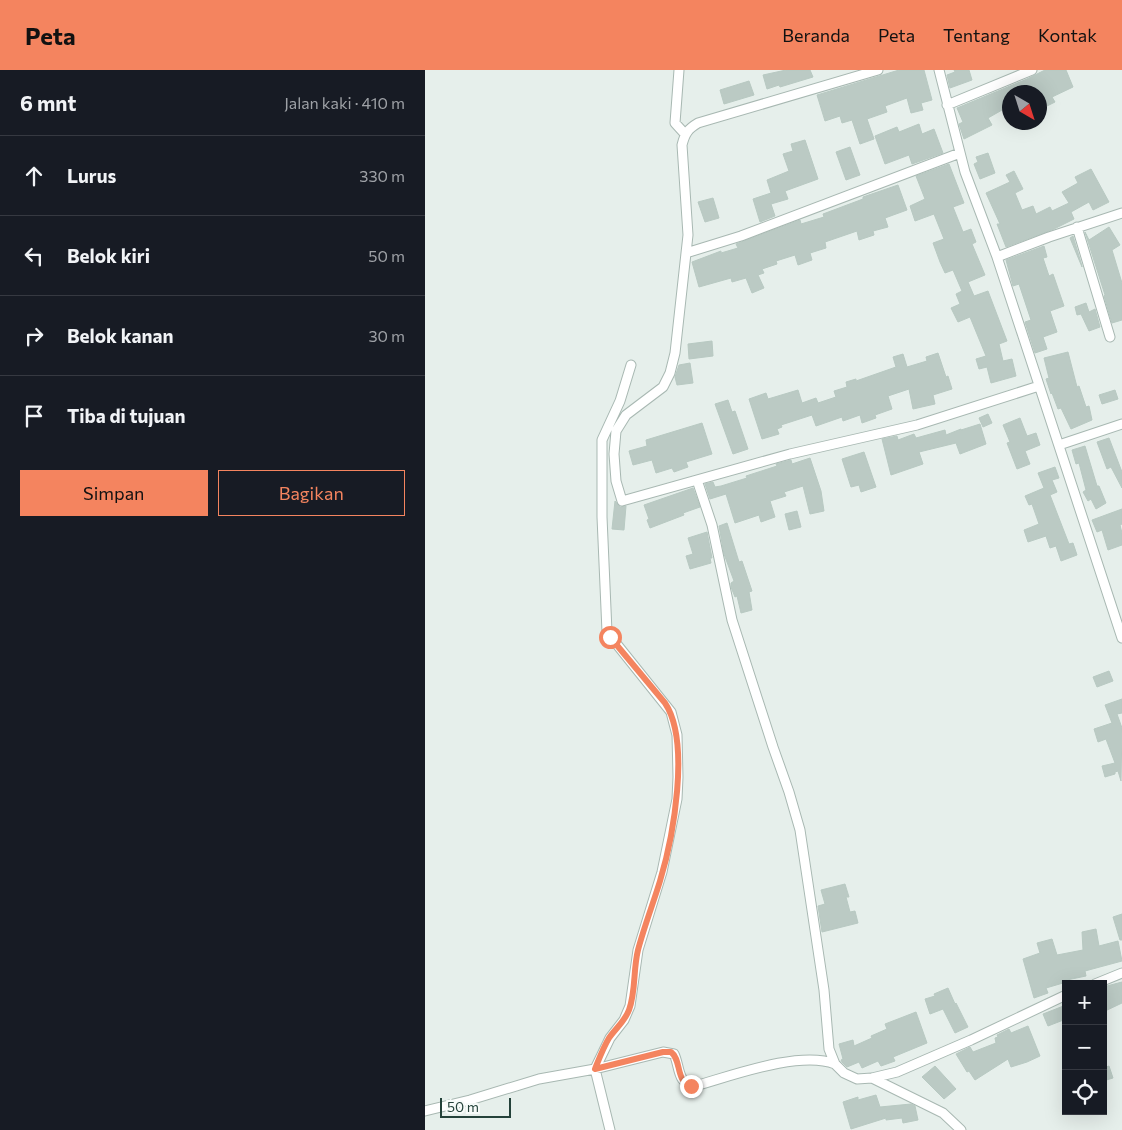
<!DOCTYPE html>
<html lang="id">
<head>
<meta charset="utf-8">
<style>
	body { margin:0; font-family:Commissioner,sans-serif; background:#242831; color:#f1f3f6 }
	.controls { position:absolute; right:15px; bottom:15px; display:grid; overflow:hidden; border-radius:0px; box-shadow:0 5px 20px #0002 }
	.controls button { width:45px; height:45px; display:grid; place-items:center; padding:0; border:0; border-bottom:1px solid #363941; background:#171b24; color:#f1f3f6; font:25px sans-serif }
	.compass { position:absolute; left:577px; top:15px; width:45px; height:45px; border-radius:50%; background:#171b24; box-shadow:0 5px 20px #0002; rotate:141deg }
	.scale { position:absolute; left:15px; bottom:12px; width:71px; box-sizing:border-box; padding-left:5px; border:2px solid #24423a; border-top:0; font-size:14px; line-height:18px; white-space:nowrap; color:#24423a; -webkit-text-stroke:4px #f7fbf9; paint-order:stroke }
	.stop { position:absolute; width:15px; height:15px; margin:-11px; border:4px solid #f4845f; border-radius:50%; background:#fff }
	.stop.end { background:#f4845f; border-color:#fff; box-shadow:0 1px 5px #0008 }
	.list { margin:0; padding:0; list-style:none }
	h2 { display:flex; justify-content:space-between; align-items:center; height:65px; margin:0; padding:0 20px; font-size:21px }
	h2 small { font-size:16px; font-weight:400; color:#9ea1a6 }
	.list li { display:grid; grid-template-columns:32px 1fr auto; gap:15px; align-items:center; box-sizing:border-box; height:80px; padding:0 20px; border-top:1px solid #363941 }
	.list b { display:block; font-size:19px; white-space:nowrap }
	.list em { font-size:16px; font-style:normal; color:#9ea1a6 }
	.actions { display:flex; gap:10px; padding:15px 20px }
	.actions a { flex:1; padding:11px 0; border:1px solid #f4845f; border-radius:0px; text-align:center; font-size:18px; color:#f4845f }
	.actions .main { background:#f4845f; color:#111 }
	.icon { flex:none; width:28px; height:28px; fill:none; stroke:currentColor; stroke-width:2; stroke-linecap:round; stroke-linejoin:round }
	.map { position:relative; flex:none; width:697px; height:1060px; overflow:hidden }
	header { display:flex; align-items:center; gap:30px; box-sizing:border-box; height:70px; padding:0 25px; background:#f4845f; color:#111 }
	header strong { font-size:24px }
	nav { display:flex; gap:28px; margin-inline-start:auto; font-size:18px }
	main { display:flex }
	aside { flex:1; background:#171b24 }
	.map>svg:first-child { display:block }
</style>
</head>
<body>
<header>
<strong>Peta</strong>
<nav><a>Beranda</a><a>Peta</a><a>Tentang</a><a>Kontak</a></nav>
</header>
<main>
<aside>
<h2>6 mnt<small>Jalan kaki · 410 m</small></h2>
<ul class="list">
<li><svg class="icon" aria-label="ahead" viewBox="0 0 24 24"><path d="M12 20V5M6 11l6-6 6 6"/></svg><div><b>Lurus</b></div><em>330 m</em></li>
<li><svg class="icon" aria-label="left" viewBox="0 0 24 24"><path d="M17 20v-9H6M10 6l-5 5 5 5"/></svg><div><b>Belok kiri</b></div><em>50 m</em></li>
<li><svg class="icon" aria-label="right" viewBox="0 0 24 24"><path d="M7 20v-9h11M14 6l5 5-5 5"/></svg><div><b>Belok kanan</b></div><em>30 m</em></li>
<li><svg class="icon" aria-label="arrive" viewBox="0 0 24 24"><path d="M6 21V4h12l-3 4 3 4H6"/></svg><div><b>Tiba di tujuan</b></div></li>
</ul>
<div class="actions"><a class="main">Simpan</a><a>Bagikan</a></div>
</aside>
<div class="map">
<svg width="697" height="1060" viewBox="0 0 697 1060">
	<rect width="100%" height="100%" fill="#e6efeb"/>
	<path fill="#bbcac4" stroke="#b8c9c2" d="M361 0H385L388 7 355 17 354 15 342 19 338 5Z
		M474 0H499L507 30 496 33 498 40 486 43 482 28 460 36 462 42 442 49 449 69 435 74 427 50 417 53 415 46 400 51 392 25Z
		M529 0H544L547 10 525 18 522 5 530 2Z
		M620 0H641L648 17 627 27 630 32 614 40V22H584V36L563 48 567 55 539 69 534 54 538 52 532 38 602 9Z
		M324 11 329 25 299 34 295 20Z
		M494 54 497 64 509 59 518 83 487 94 484 85 460 94 450 66 472 57 474 62Z
		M380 70 393 109 360 121 363 129 346 134 350 146 335 152 328 129 346 123 342 110 364 101 358 84 368 81 366 74Z
		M425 77 435 105 421 110 411 82Z
		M563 83 570 103 555 109 549 94 553 92 551 87Z
		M524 94 539 133 528 137 538 162 546 159 551 172 547 174 560 205 543 212 549 226 563 221 582 271 574 274 578 291 587 289 591 306 566 313 562 297 554 299 551 289 561 286 545 247 533 252 526 238 535 234 531 224 537 221 528 200 520 203 515 192 508 173 519 169 509 144 490 151 485 136 500 129 491 106Z
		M666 99 684 132 668 140 664 132 646 142 649 149 629 159 581 177 572 154H575L561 123 585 112 581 105 589 101 598 119 590 123 597 140 608 136 611 144 625 137 627 141 644 133 637 122 653 113 650 107Z
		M473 115 482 140 460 148 463 157 448 161 449 165 434 170 432 161 400 172 401 178 385 183 387 190 373 195 370 185 351 191 352 194 337 199 339 203 333 205 339 218 327 223 321 208 307 212 306 208 274 217 267 192 296 181V183L313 178 311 174 375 150 376 154 399 147 398 144 438 129V127Z
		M288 128 294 148 280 152 273 132Z
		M684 157 695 175 687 180 697 213V250L687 253 679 226 680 225 660 162 664 170Z
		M648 166 657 196V197L645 168Z
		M619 176 622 187 618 188 624 206 628 204 639 236 625 241 632 262 618 267 622 279 610 283 600 252 606 250 594 214 588 216 581 190Z
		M661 233 664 242 670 239 675 257 664 261 656 244 652 245 650 237Z
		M287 271 288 286 264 289 263 274Z
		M643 282 652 317 654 316 661 337 664 336 667 350 646 359 636 338 633 339 627 323 626 324 621 309 624 308 619 288Z
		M513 283 521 307 523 306 527 319 508 325 510 334 488 339 484 319 463 326 467 339 450 345 451 348 437 353 435 345 418 351 417 347 391 356 387 345 356 355 357 357 352 359 354 364 337 369 324 329 341 323 343 329 373 320 377 333 391 328 393 333 411 327 409 321 422 317 421 312 431 309V311L471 297 468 287 478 284 482 297 502 291 501 287Z
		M265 293 268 313 252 315 250 307 254 295Z
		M690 320 693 329 677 334 674 325Z
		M303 330 307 342 310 341 323 379 308 384 290 334Z
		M563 344 567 353 558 357 554 348Z
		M595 348 602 366 611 363 615 375 600 381 605 394 592 399 582 373 585 372 578 355Z
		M277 353 287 384 261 392 263 397 249 402 247 398 231 403 227 390 208 395 204 381 222 376 221 370Z
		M555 354 561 374 535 384 531 373 494 382 498 394 466 405 457 369 472 366 473 370 489 364 491 368 520 360 521 365 536 359V360Z
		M684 368 697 402V418L686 397 682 399 672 372Z
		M660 376 672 416H674L681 433 671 439 666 429 663 431 658 422 661 420 654 393 651 394 647 380Z
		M439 382 451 417 436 422 434 415 426 417 417 389Z
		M385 388 396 421 399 441 385 444 378 416 359 422 361 426 345 431 350 447 336 452 334 445 310 453 301 424 285 429 280 414 288 412 290 417 296 416 322 408 321 406 352 396 351 394 366 390 367 394Z
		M630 397 634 408 627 410 632 422 625 425 644 474 648 473 652 485 636 491 631 476 625 478 621 466 603 472 599 460 614 454 607 434 604 435 600 426 619 418 613 403Z
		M268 418 275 437 258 443 259 445 225 458 222 450 224 449 219 435Z
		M190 431 195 437 201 436 199 460 187 459Z
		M697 439V454L695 455 697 463V475L683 480 677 460 672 462 667 450Z
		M372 441 376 457 364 460 360 444Z
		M302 453 314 492 317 491 327 521 324 522 327 540 316 543 312 526 310 527 306 517V513L309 511 299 484 294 456Z
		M282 462 287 488H285L286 493 265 499 261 486 268 484 263 468Z
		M684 601 688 611 672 617 668 607Z
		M697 629V643L692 644 697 658 696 711 693 701 690 702V704L680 707 677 696 690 693 681 669 673 672 669 659 687 653 680 635Z
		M420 814 424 827H421L425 842 430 841 433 853 397 862 393 836 400 834 396 820Z
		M697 844V870H695L688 847Z
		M671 859 674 876 693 871 697 891 660 901 661 906 637 911 638 913 621 918 623 923 609 928 598 889 615 883 612 873 627 869 632 885 658 880 657 862Z
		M697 912V933L678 942V917Z
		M523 918 530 934 531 933 543 957 530 963 518 939 505 944 500 929 510 926 509 924Z
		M641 935V949L623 956 618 944Z
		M491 942 502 973 468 987 470 991 456 996 453 991 437 998 434 992 422 997 417 992 416 990 418 989 414 974 428 970 429 976 447 968 446 966 462 959 460 954Z
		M603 956 615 986 602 992 586 997 583 989 550 1010 544 1001 542 1002 531 984 545 977 548 982 571 973 570 968 573 967 572 965 584 959 586 963Z
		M510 996 531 1019 519 1029 497 1007Z
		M684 996 688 1008 678 1011V998Z
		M451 1025 455 1037 486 1034 490 1036 493 1050 478 1053 477 1048 461 1050V1048L426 1059 418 1032 433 1027V1030Z"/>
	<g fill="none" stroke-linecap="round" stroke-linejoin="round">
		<g stroke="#a8b8b2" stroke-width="11">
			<path id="street" d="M254 0 250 53 260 64
				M453 0 273 53C263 59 260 63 257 75L263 165 250 283 245 303 238 317 201 345 191 361 189 384 191 411 197 431 365 384 492 355 614 316
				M514 0 540 102 572 187 697 568
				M522 35 607 0
				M652 157 685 267
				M261 183 316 166 535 83
				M572 187 624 167 697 143
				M634 375 697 354
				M272 410 287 455 307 550 348 677 364 722 375 760 399 920 404 979 410 994 419 1003 432 1009 447 1008 472 1002 546 970 641 925
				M670 914 697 903
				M447 1008 518 1043 536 1060
				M0 1041 45 1030 114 1009 170 999 238 982 249 984C255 996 252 1015 270 1016 306 1006 375 980 410 994
				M185 1060 170 999 185 968 199 950 205 936 213 880 237 802 252 729 253 707 252 665 246 642 182 562 177 447V370L195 331 206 295"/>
		</g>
		<use href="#street" stroke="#fff" stroke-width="9"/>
	</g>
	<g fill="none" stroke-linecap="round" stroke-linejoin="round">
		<path stroke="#f4845f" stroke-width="6" d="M185 567 240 633C266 672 248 768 235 811 228 834 219 857 213 880 208 900 211 921 204 940 200 951 191 958 184 968 178 978 174 989 170 999L238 982H246C257 990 250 1011 266 1016"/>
	</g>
</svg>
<div class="controls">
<button>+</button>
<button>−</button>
<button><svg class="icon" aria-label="locate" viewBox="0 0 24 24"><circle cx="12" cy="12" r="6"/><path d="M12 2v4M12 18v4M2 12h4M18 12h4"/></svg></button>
</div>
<svg class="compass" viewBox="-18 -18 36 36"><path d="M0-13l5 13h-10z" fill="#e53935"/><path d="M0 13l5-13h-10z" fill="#9ea1a6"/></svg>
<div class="scale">50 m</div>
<div class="stop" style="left:185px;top:567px"></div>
<div class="stop end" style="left:266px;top:1016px"></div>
</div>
</main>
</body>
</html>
